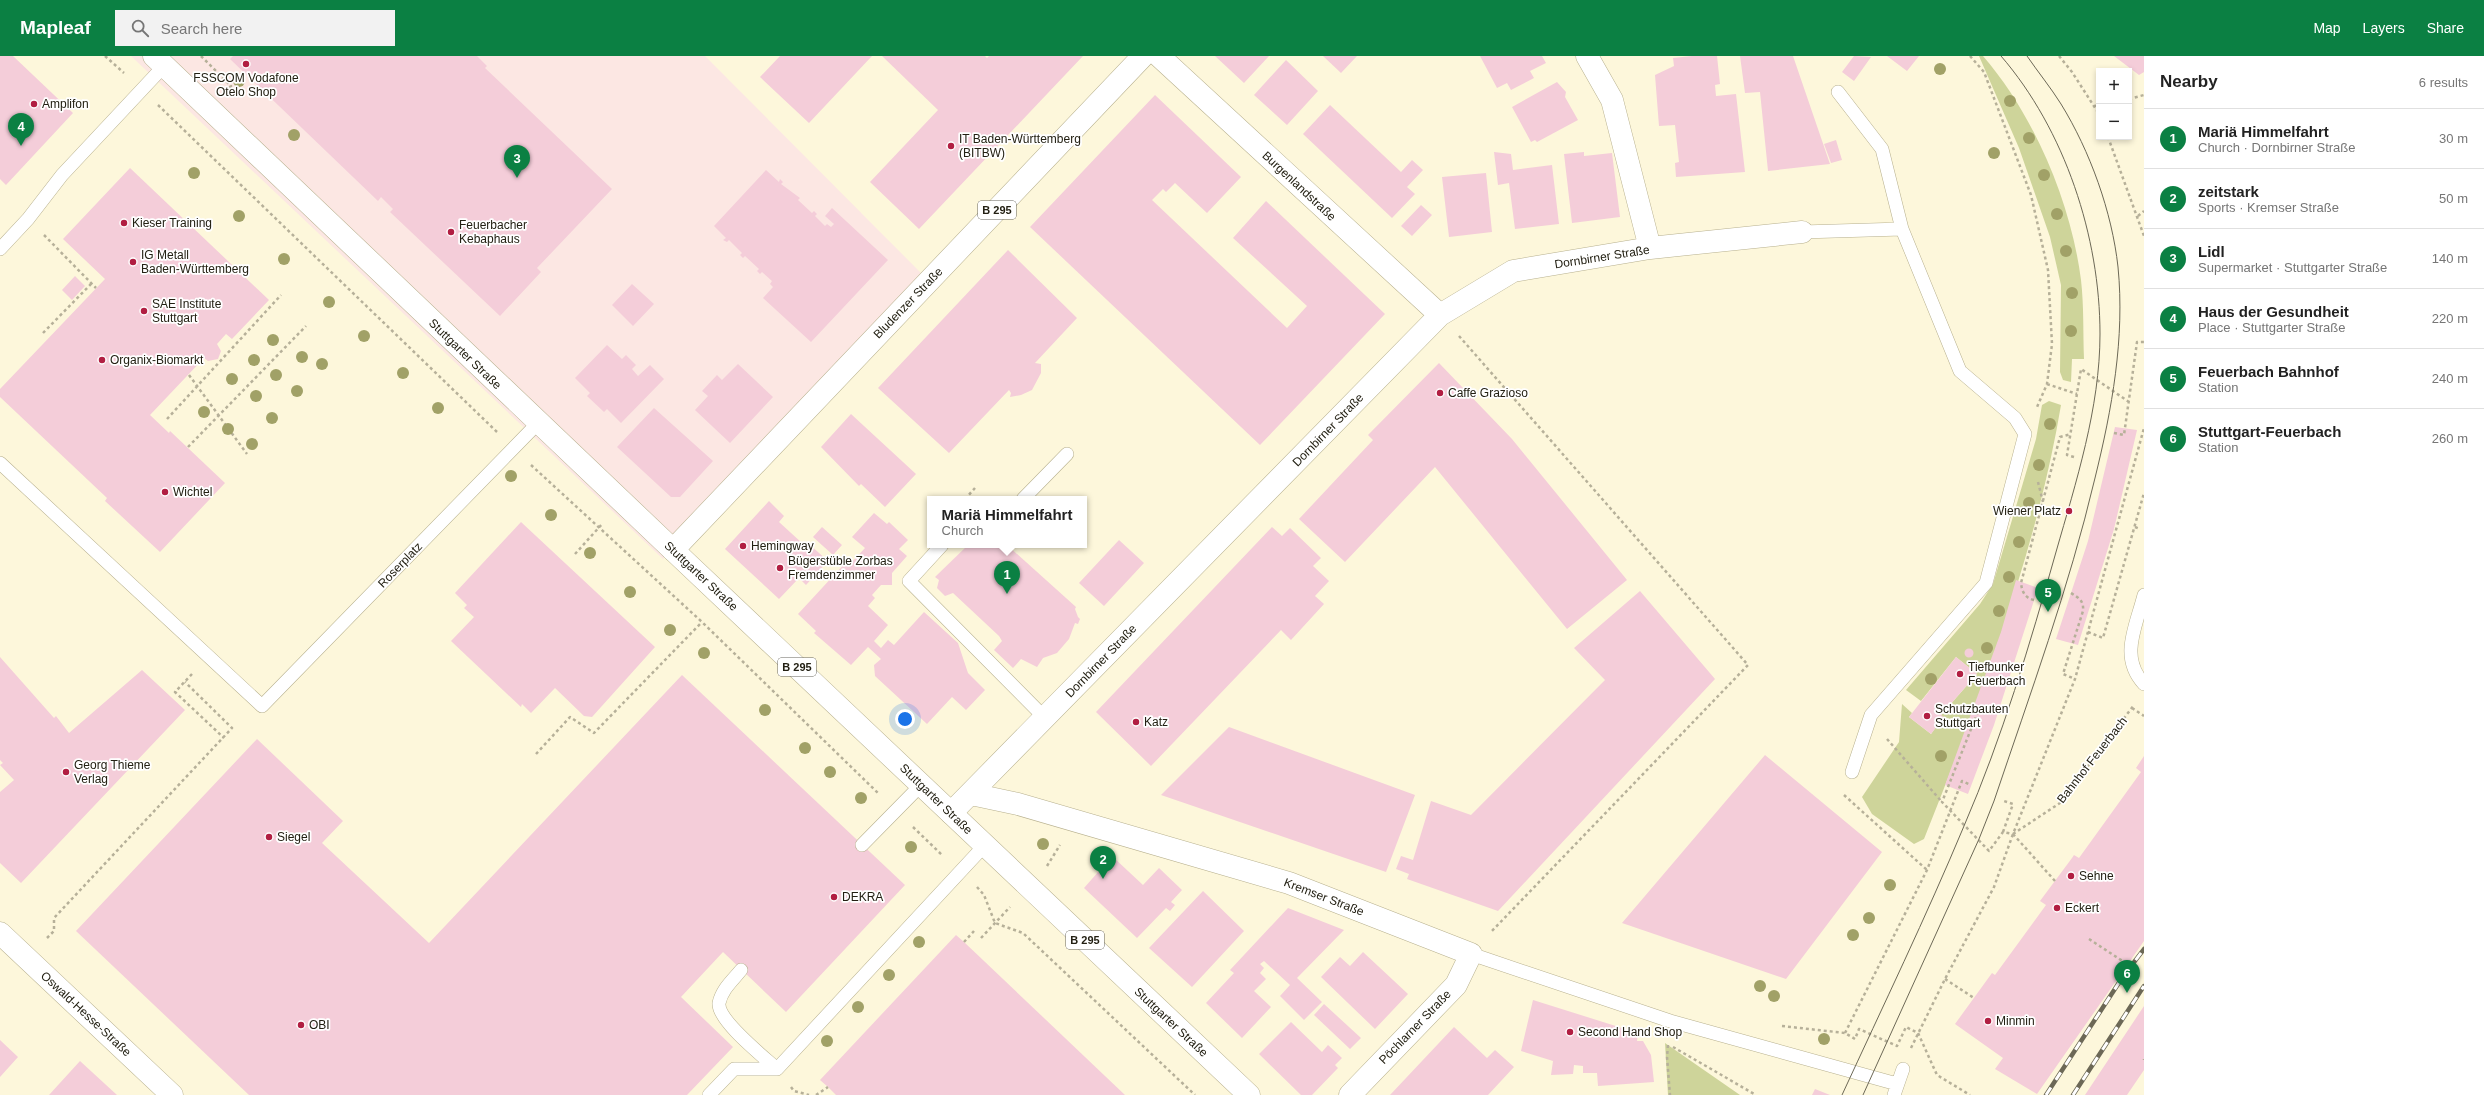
<!DOCTYPE html>
<html lang="en">
<head>
<meta charset="utf-8">
<style>
	body { margin:0; font-family:Helvetica,sans-serif; background:#f2f2f2; color:#222 }
	.controls { position:absolute; right:12px; top:12px; display:grid; overflow:hidden; border-radius:0px; box-shadow:0 2px 6px #0003 }
	.controls button { width:36px; height:36px; display:grid; place-items:center; padding:0; border:0; border-bottom:1px solid #e0e0e0; background:#fff; color:#222; font:20px sans-serif }
	.you { position:absolute; left:905px; top:663px; width:14px; height:14px; margin:-10px; border:3px solid #fff; border-radius:50%; background:#1a73e8; box-shadow:0 0 0 6px #1a73e833 }
	.badge { display:grid; place-items:center; width:26px; height:26px; border-radius:50%; background:#0b8043; color:#fff; font-size:13px; font-weight:700 }
	.pin { position:absolute; translate:-50% -33px; filter:drop-shadow(0 1px 2px #0008) }
	.pin::after { content:''; position:absolute; top:21px; width:14px; height:12px; background:inherit; clip-path:polygon(0 0,100% 0,50% 100%) }
	.popup { position:absolute; left:927px; top:440px; width:160px; height:52px; box-sizing:border-box; display:grid; place-content:center; border-radius:0px; background:#fff; filter:drop-shadow(0 1px 3px #0005); font-size:13px; white-space:nowrap; color:#767676 }
	.popup b { font-size:15px; color:#222 }
	.popup::after { content:''; position:absolute; left:50%; top:100%; margin-left:-8px; border:8px solid transparent; border-top-color:#fff }
	.list { margin:0; padding:0; list-style:none }
	h2 { display:flex; justify-content:space-between; align-items:center; height:52px; margin:0; padding:0 16px; font-size:17px }
	h2 small { font-size:13px; font-weight:400; color:#767676 }
	.list li { display:grid; grid-template-columns:26px 1fr auto; gap:12px; align-items:center; box-sizing:border-box; height:60px; padding:0 16px; border-top:1px solid #e0e0e0 }
	.list b { display:block; font-size:15px; white-space:nowrap }
	.list p { margin:0; font-size:13px; white-space:nowrap; color:#767676 }
	.list em { font-size:13px; font-style:normal; color:#767676 }
	.icon { flex:none; width:22px; height:22px; fill:none; stroke:currentColor; stroke-width:2; stroke-linecap:round; stroke-linejoin:round }
	.map { position:relative; flex:none; width:2144px; height:1039px; overflow:hidden }
	header { display:flex; align-items:center; gap:24px; box-sizing:border-box; height:56px; padding:0 20px; background:#0b8043; color:#fff }
	header strong { font-size:19px }
	nav { display:flex; gap:22px; margin-inline-start:auto; font-size:14px }
	.search { width:280px; height:36px; background:#f2f2f2; display:flex; align-items:center; gap:10px; box-sizing:border-box; padding:0 14px; border-radius:0px; color:#767676; font-size:15px }
	main { display:flex }
	aside { flex:1; background:#fff }
	.map>svg:first-child { display:block }
</style>
</head>
<body>
<header>
<strong>Mapleaf</strong>
<div class="search"><svg class="icon" aria-label="search" viewBox="0 0 24 24"><circle cx="10" cy="10" r="6"/><path d="M15 15l6 6"/></svg>Search here</div>
<nav><a>Map</a><a>Layers</a><a>Share</a></nav>
</header>
<main>
<div class="map">
<svg width="2144" height="1039" viewBox="0 0 2144 1039">
	<rect width="100%" height="100%" fill="#fdf7db"/>
	<path fill="#fce7e3" d="M131 0H705L921 217 663 503Z"/>
	<path fill="#ced49a" d="M1979 0H1983C2034 59 2071 146 2081 224 2084 250 2083 277 2084 303H2072L2071 326 2063 324 2060 316 2061 229 2050 181 2019 92Z
		M2049 345 2061 349C2036 498 1980 642 1924 783L1914 788 1872 758 1862 741 1899 686 1902 648 1912 657 1909 661 1931 678 1938 668 1941 659 1977 618 1956 601 1921 645 1906 634 1980 548 1993 528 2036 383 2042 349Z
		M1665 987 1740 1039H1668Z"/>
	<path fill="#f4cdd9" d="M0 0H13L73 57 6 129 0 123Z
		M233 0H477L487 10 485 12 612 133 537 212 541 216 500 260 390 156 393 153 381 141 378 145 230 3Z
		M780 0H872L809 67 760 21Z
		M882 0H985L987 2 989 0H1083L919 173 870 126 938 54Z
		M1215 0H1269L1244 27Z
		M1323 0H1357L1341 17Z
		M1480 0H1542L1546 7 1530 15 1534 22 1511 34 1507 27 1497 32Z
		M1692 0H1717L1720 28 1715 29 1716 40 1736 38 1745 116 1676 121 1675 107 1679 106 1675 69 1659 70 1655 19 1674 10 1673 2Z
		M1740 0H1793L1830 108 1768 115 1760 36 1745 37Z
		M1854 0 1871 1 1854 25 1842 16Z
		M1887 0H1919L1907 15Z
		M2114 0H2144V16L2139 19Z
		M1286 4 1318 35 1287 69 1254 39Z
		M1557 26 1566 36 1565 41 1578 64 1537 86 1535 84 1531 86 1512 51Z
		M1155 39 1241 121 1207 157 1175 127 1166 136 1163 133 1152 144 1287 272 1307 250 1233 182 1266 145 1385 258 1260 389 1030 171Z
		M1330 49 1401 116 1412 104 1423 114 1407 131 1415 138 1392 162 1303 78Z
		M1836 84 1842 104 1831 107 1824 88Z
		M1494 96 1511 98 1513 114 1552 109 1559 168 1515 173 1509 127 1498 129Z
		M1584 96V100L1612 97 1620 161 1572 167 1564 98Z
		M130 112 269 244 232 283 226 278 217 288 221 295 218 303 208 305 204 302 150 359 169 377 170 375 225 427 160 496 105 445 107 442 0 341V333L105 223 63 183Z
		M766 114 779 126 780 123 783 126 781 128 800 142 798 144 812 157 814 155 817 158 815 160 825 170 827 168 831 171 834 168 825 160 832 152 888 204 811 286 763 242 773 231 770 228 772 225 762 216 760 218 757 215 759 213 745 200 743 202 740 199 742 197 729 184 727 186 723 184 726 182 714 170Z
		M1486 117 1492 176 1449 181 1442 121Z
		M1421 149 1432 159 1412 180 1401 170Z
		M1008 194 1077 262 1035 307 1041 308V317L1032 334 1021 339 1010 341 1011 337 1009 334 949 397 878 332Z
		M75 220 85 230 72 244 62 234Z
		M632 228 654 248 633 270 612 249Z
		M607 289 622 303 626 299 636 309 632 313 638 320 650 309 664 323 621 367 607 353 604 356 587 340 590 337 575 322Z
		M1439 307 1512 383 1627 524 1567 573 1435 411 1345 506 1299 463 1373 384 1368 379Z
		M738 308 773 341 730 387 695 354 708 340 702 335 717 319 722 324Z
		M654 352 713 405 680 441H671L617 391Z
		M851 358 916 418 885 451 861 428 859 430 821 391Z
		M2115 371 2137 374 2114 473 2078 589 2056 583 2088 485Z
		M769 445 784 460 779 466 802 487 797 492 801 496 809 488 828 505 806 529 799 522 779 543 725 493Z
		M874 457 887 468 889 466 908 484 899 493 907 500 892 517V529H881L872 539 875 542 868 550 888 569 874 585 881 592 888 584 894 589 924 556 958 587 968 617 985 634 966 654 952 641 927 668 875 620 874 609 881 603 868 591 851 609 814 577 816 575 798 558 847 505 850 508 865 492 852 481Z
		M521 466 655 591 592 661 584 660 555 632 531 657 522 648 521 651 451 585 474 561 464 552 467 549 455 537Z
		M822 471 842 489 833 499 813 481Z
		M1272 471 1282 480 1290 472 1321 502 1313 510 1329 525 1315 540 1324 548 1291 584 1281 574 1151 710 1096 656Z
		M1119 484 1144 507 1104 550 1079 527Z
		M968 489H1007L1076 551 1075 553 1078 561 1080 563 1078 568 1075 567 1069 583 1057 597 1043 602 1037 611 1021 603 1013 612 994 594 1002 585 999 580 953 537 945 540 937 532 939 524 935 521Z
		M2016 524 2038 532 1994 669 1968 738 1945 729 2001 576Z
		M1640 535 1715 623 1498 855 1407 823 1409 818 1396 813 1401 800 1413 804 1431 745 1471 759 1605 624 1574 592Z
		M1964.5 597a4.5 4.5 0 1 1 9 0a4.5 4.5 0 1 1-9 0Z
		M0 601 54 662 56 660 69 677 142 614 185 654 21 827 0 807V736L14 724 0 709 3 707 0 704Z
		M1956 601 1977 618 1941 659 1944 661 1931 678 1909 661Z
		M682 619 905 829 786 956 723 896 681 941 733 991 687 1039H249L76 875 257 683 343 765 322 787 429 887Z
		M1229 671 1415 739 1386 816 1161 739Z
		M1765 699 1882 796 1786 923 1622 867Z
		M2144 700V885L2037 1038 1995 1013 2003 1002 1955 968 1992 917 1995 919 2046 849 2040 845 2072 802 2074 799 2079 802 2141 716 2136 712Z
		M1102 798 1109 805 1113 801 1143 829 1159 812 1182 834 1171 846 1175 849 1170 855 1166 852 1137 882 1084 832 1099 815 1092 809Z
		M1203 835 1244 875 1192 931 1149 892Z
		M1288 852 1344 874 1297 922 1322 946 1304 964 1280 940 1290 929 1264 905 1260 908 1264 912 1260 917 1266 923 1254 935 1271 951 1242 982 1206 947 1234 917 1230 914Z
		M956 879 964 886 1125 1039H836L828 1031 820 1024Z
		M1363 896 1408 938 1375 973 1321 921 1340 901 1350 910Z
		M1533 944 1638 977 1637 985H1643L1651 999 1654 1026 1598 1030 1597 1017H1583V1010L1574 1009 1573 1018 1551 1019 1553 1005 1521 995Z
		M1324 948 1361 982 1350 993 1314 959Z
		M2144 950V1014L2127 1039H2085Z
		M1291 966 1322 996 1328 989 1342 1002 1335 1009 1338 1012 1312 1039H1301L1259 998Z
		M1454 971 1487 1002 1495 994 1514 1011 1488 1039H1390Z
		M0 984 18 1001 0 1021Z
		M80 1005 117 1039H49Z
		M1815 1033 1830 1039H1812Z"/>
	<g fill="none" stroke-linecap="round" stroke-linejoin="round">
		<g stroke="#b7b08e" stroke-width="14">
			<path id="service" d="M1838 36 1882 93 1902 173
				M1802 176 1902 173 1960 315 2015 362 2025 378 1986 527 1871 659 1852 716
				M0 193 28 163 62 119 164 10
				M0 407 262 650 538 367
				M1023 443 1067 398
				M942 489 909 525 1045 662
				M2144 539C2136 571 2119 601 2144 628
				M862 789 921 729
				M1471 898 1670 965 1897 1028
				M741 914C733 924 722 933 719 947 717 964 764 1001 777 1013
				M709 1039 734 1013H777L985 789
				M1894 1039 1903 1013"/>
		</g>
		<g stroke="#b7b08e" stroke-width="23">
			<path id="minor" d="M1159 0 1440 259
				M1587 0 1612 44 1650 192
				M971 738 1018 748 1289 827 1471 898 1456 929 1350 1039
				M951 757 1440 259 1513 215 1650 192 1802 176"/>
		</g>
		<g stroke="#b7b08e" stroke-width="23">
			<path id="tertiary" d="M154 0 673 494
				M0 877 172 1039"/>
		</g>
		<g stroke="#b7b08e" stroke-width="23">
			<path id="primary" d="M1143 0 673 494 1249 1039"/>
		</g>
		<path stroke="#b6b099" stroke-width="2.5" stroke-dasharray="3 3" stroke-linecap="butt" d="M105 0 124 17
			M201 0 231 30 228 33
			M1970 0 1984 16 2031 139 2048 214 2052 288 2047 328 2037 351
			M2059 0 2072 16 2099 58
			M2129 43 2144 39
			M158 49 497 376
			M2095 50 2099 49
			M2108 81 2144 180
			M2138 160 2144 155
			M44 179 96 232
			M43 277 92 227
			M1459 280 1748 609 1490 877
			M189 319 247 398
			M2047 328 2077 338
			M167 363 281 239
			M2114 377 2124 379 2137 286H2144
			M188 391 306 270
			M2074 401 2067 399 2081 313 2129 346
			M531 409 702 566 879 738
			M2038 426 2043 446
			M965 443 975 432
			M2135 471 2140 473
			M575 498 603 467
			M2071 537C2079 542 2084 545 2083 555L2063 618 2075 623
			M2034 544C2025 542 2022 536 2021 527L2060 381 2071 378
			M2088 576 2103 582 2144 437
			M192 618 175 636 224 682
			M2132 652 2144 660
			M1999 653 1986 650 1979 653 1942 746 1989 795 2003 776 2013 778
			M1887 683 1942 746
			M536 698 570 661 594 677 702 566
			M1844 739 1927 814
			M913 771 942 799
			M2003 776 2013 748 2004 745
			M2013 778 2060 747 2134 649
			M1047 810 1060 789
			M2055 825 2013 778 2075 623 2144 372
			M977 831 984 839 995 867 1023 877 1195 1039
			M47 882 54 875V862L232 672 185 626
			M981 882 1010 851
			M2089 883 2124 906
			M964 886 974 875
			M1945 923 1974 942
			M1782 970 1845 977 1855 983 1859 973 1897 990 1906 971 1918 977 1937 1019 1970 1039
			M1845 977 1927 814 1962 725 1971 729
			M1668 989 1667 1001 1670 1039
			M1673 991 1756 1039
			M1911 992 1945 923 1994 831 2013 778
			M2144 1004V1003
			M791 1031 794 1035 809 1039
			M816 1039 828 1031"/>
		<use href="#service" stroke="#fff" stroke-width="13"/>
		<use href="#minor" stroke="#fff" stroke-width="22"/>
		<use href="#tertiary" stroke="#fff" stroke-width="22"/>
		<use href="#primary" stroke="#fff" stroke-width="22"/>
		<path stroke="#6c6856" stroke-width="1" d="M1842 1039C1883 950 1926 861 1964 770 2002 682 2030 588 2056 496 2076 426 2100 352 2100 278 2100 181 2065 74 2001 0
			M1863 1039 1979 783 1994 745C2030 638 2069 532 2095 422 2112 353 2125 282 2118 211 2112 156 2090 95 2061 48 2051 32 2038 16 2027 0"/>
		<g stroke="#6c6856" stroke-width="4.5">
			<path id="rail" d="M2046 1039 2122 922 2144 893
				M2073 1039 2144 930"/>
		</g>
		<use href="#rail" stroke="#fff" stroke-width="3" stroke-dasharray="9" stroke-linecap="butt"/>
	</g>
	<g fill="#a1a167">
		<circle cx="1940" cy="13" r="6"/>
		<circle cx="239" cy="25" r="6"/>
		<circle cx="2010" cy="45" r="6"/>
		<circle cx="294" cy="79" r="6"/>
		<circle cx="2029" cy="82" r="6"/>
		<circle cx="1994" cy="97" r="6"/>
		<circle cx="194" cy="117" r="6"/>
		<circle cx="2044" cy="119" r="6"/>
		<circle cx="2057" cy="158" r="6"/>
		<circle cx="239" cy="160" r="6"/>
		<circle cx="2066" cy="195" r="6"/>
		<circle cx="284" cy="203" r="6"/>
		<circle cx="2072" cy="237" r="6"/>
		<circle cx="329" cy="246" r="6"/>
		<circle cx="2071" cy="275" r="6"/>
		<circle cx="364" cy="280" r="6"/>
		<circle cx="273" cy="284" r="6"/>
		<circle cx="302" cy="301" r="6"/>
		<circle cx="254" cy="304" r="6"/>
		<circle cx="322" cy="308" r="6"/>
		<circle cx="403" cy="317" r="6"/>
		<circle cx="276" cy="319" r="6"/>
		<circle cx="232" cy="323" r="6"/>
		<circle cx="297" cy="335" r="6"/>
		<circle cx="256" cy="340" r="6"/>
		<circle cx="438" cy="352" r="6"/>
		<circle cx="204" cy="356" r="6"/>
		<circle cx="272" cy="362" r="6"/>
		<circle cx="2050" cy="368" r="6"/>
		<circle cx="228" cy="373" r="6"/>
		<circle cx="252" cy="388" r="6"/>
		<circle cx="2039" cy="409" r="6"/>
		<circle cx="511" cy="420" r="6"/>
		<circle cx="2029" cy="447" r="6"/>
		<circle cx="551" cy="459" r="6"/>
		<circle cx="2019" cy="486" r="6"/>
		<circle cx="590" cy="497" r="6"/>
		<circle cx="2009" cy="521" r="6"/>
		<circle cx="630" cy="536" r="6"/>
		<circle cx="1999" cy="555" r="6"/>
		<circle cx="670" cy="574" r="6"/>
		<circle cx="1987" cy="592" r="6"/>
		<circle cx="704" cy="597" r="6"/>
		<circle cx="1931" cy="623" r="6"/>
		<circle cx="765" cy="654" r="6"/>
		<circle cx="805" cy="692" r="6"/>
		<circle cx="1941" cy="700" r="6"/>
		<circle cx="830" cy="716" r="6"/>
		<circle cx="861" cy="742" r="6"/>
		<circle cx="1043" cy="788" r="6"/>
		<circle cx="911" cy="791" r="6"/>
		<circle cx="1890" cy="829" r="6"/>
		<circle cx="1869" cy="862" r="6"/>
		<circle cx="1853" cy="879" r="6"/>
		<circle cx="919" cy="886" r="6"/>
		<circle cx="889" cy="919" r="6"/>
		<circle cx="1760" cy="930" r="6"/>
		<circle cx="1774" cy="940" r="6"/>
		<circle cx="858" cy="951" r="6"/>
		<circle cx="1824" cy="983" r="6"/>
		<circle cx="827" cy="985" r="6"/>
	</g>
	<g fill="#b11e42" stroke="#fff" stroke-width="1.5">
		<circle cx="246" cy="8" r="4"/>
		<circle cx="34" cy="48" r="4"/>
		<circle cx="951" cy="90" r="4"/>
		<circle cx="124" cy="167" r="4"/>
		<circle cx="451" cy="176" r="4"/>
		<circle cx="133" cy="206" r="4"/>
		<circle cx="144" cy="255" r="4"/>
		<circle cx="102" cy="304" r="4"/>
		<circle cx="1440" cy="337" r="4"/>
		<circle cx="165" cy="436" r="4"/>
		<circle cx="2069" cy="455" r="4"/>
		<circle cx="743" cy="490" r="4"/>
		<circle cx="780" cy="512" r="4"/>
		<circle cx="1960" cy="618" r="4"/>
		<circle cx="1927" cy="660" r="4"/>
		<circle cx="1136" cy="666" r="4"/>
		<circle cx="66" cy="716" r="4"/>
		<circle cx="269" cy="781" r="4"/>
		<circle cx="2071" cy="820" r="4"/>
		<circle cx="834" cy="841" r="4"/>
		<circle cx="2057" cy="852" r="4"/>
		<circle cx="1988" cy="965" r="4"/>
		<circle cx="301" cy="969" r="4"/>
		<circle cx="1570" cy="976" r="4"/>
	</g>
	<g text-anchor="middle" stroke-width="3.5" stroke-linejoin="round" paint-order="stroke">
		<g fill="#fff" stroke="#65635a" stroke-width="1">
			<rect x="978" y="145" width="38" height="18" rx="3"/>
			<rect x="778" y="602" width="38" height="18" rx="3"/>
			<rect x="1066" y="875" width="38" height="18" rx="3"/>
		</g>
		<g font-size="11" font-weight="bold" fill="#232013">
			<text x="997" y="158">B 295</text>
			<text x="797" y="615">B 295</text>
			<text x="1085" y="888">B 295</text>
		</g>
		<g font-size="12" fill="#232013" stroke="#fff" text-anchor="start">
			<text x="246" y="26" text-anchor="middle">FSSCOM Vodafone<tspan x="246" dy="14">Otelo Shop</tspan></text>
			<text x="42" y="52">Amplifon</text>
			<text x="959" y="87">IT Baden-Württemberg<tspan x="959" dy="14">(BITBW)</tspan></text>
			<text x="132" y="171">Kieser Training</text>
			<text x="459" y="173">Feuerbacher<tspan x="459" dy="14">Kebaphaus</tspan></text>
			<text x="141" y="203">IG Metall<tspan x="141" dy="14">Baden-Württemberg</tspan></text>
			<text x="152" y="252">SAE Institute<tspan x="152" dy="14">Stuttgart</tspan></text>
			<text x="110" y="308">Organix-Biomarkt</text>
			<text x="1448" y="341">Caffe Grazioso</text>
			<text x="173" y="440">Wichtel</text>
			<text x="2061" y="459" text-anchor="end">Wiener Platz</text>
			<text x="751" y="494">Hemingway</text>
			<text x="788" y="509">Bügerstüble Zorbas<tspan x="788" dy="14">Fremdenzimmer</tspan></text>
			<text x="1968" y="615">Tiefbunker<tspan x="1968" dy="14">Feuerbach</tspan></text>
			<text x="1935" y="657">Schutzbauten<tspan x="1935" dy="14">Stuttgart</tspan></text>
			<text x="1144" y="670">Katz</text>
			<text x="74" y="713">Georg Thieme<tspan x="74" dy="14">Verlag</tspan></text>
			<text x="277" y="785">Siegel</text>
			<text x="2079" y="824">Sehne</text>
			<text x="842" y="845">DEKRA</text>
			<text x="2065" y="856">Eckert</text>
			<text x="1996" y="969">Minmin</text>
			<text x="309" y="973">OBI</text>
			<text x="1578" y="980">Second Hand Shop</text>
		</g>
		<g font-size="12" fill="#232013" stroke="#fff">
			<text transform="translate(1299 130) rotate(43)" y="4">Burgenlandstraße</text>
			<text transform="translate(1602 201) rotate(-9)" y="4">Dornbirner Straße</text>
			<text transform="translate(908 247) rotate(-46)" y="4">Bludenzer Straße</text>
			<text transform="translate(465 298) rotate(44)" y="4">Stuttgarter Straße</text>
			<text transform="translate(1328 374) rotate(-46)" y="4">Dornbirner Straße</text>
			<text transform="translate(400 509) rotate(-46)" y="4">Roserplatz</text>
			<text transform="translate(701 520) rotate(43)" y="4">Stuttgarter Straße</text>
			<text transform="translate(1101 605) rotate(-46)" y="4">Dornbirner Straße</text>
			<text transform="translate(2092 704) rotate(-52)" y="4">Bahnhof Feuerbach</text>
			<text transform="translate(936 743) rotate(44)" y="4">Stuttgarter Straße</text>
			<text transform="translate(1324 841) rotate(21)" y="4">Kremser Straße</text>
			<text transform="translate(86 958) rotate(43)" y="4">Oswald-Hesse-Straße</text>
			<text transform="translate(1171 966) rotate(43)" y="4">Stuttgarter Straße</text>
			<text transform="translate(1415 971) rotate(-46)" y="4">Pöchlarner Straße</text>
		</g>
	</g>
</svg>
<div class="controls">
<button>+</button>
<button>−</button>
</div>
<div class="you"></div>
<div class="pin badge" style="left:1007px;top:538px">1</div>
<div class="popup"><b>Mariä Himmelfahrt</b>Church</div>
<div class="pin badge" style="left:1103px;top:823px">2</div>
<div class="pin badge" style="left:517px;top:122px">3</div>
<div class="pin badge" style="left:21px;top:90px">4</div>
<div class="pin badge" style="left:2048px;top:556px">5</div>
<div class="pin badge" style="left:2127px;top:937px">6</div>
</div>
<aside>
<h2>Nearby<small>6 results</small></h2>
<ul class="list">
<li><span class="badge">1</span><div><b>Mariä Himmelfahrt</b><p>Church · Dornbirner Straße</p></div><em>30 m</em></li>
<li><span class="badge">2</span><div><b>zeitstark</b><p>Sports · Kremser Straße</p></div><em>50 m</em></li>
<li><span class="badge">3</span><div><b>Lidl</b><p>Supermarket · Stuttgarter Straße</p></div><em>140 m</em></li>
<li><span class="badge">4</span><div><b>Haus der Gesundheit</b><p>Place · Stuttgarter Straße</p></div><em>220 m</em></li>
<li><span class="badge">5</span><div><b>Feuerbach Bahnhof</b><p>Station</p></div><em>240 m</em></li>
<li><span class="badge">6</span><div><b>Stuttgart-Feuerbach</b><p>Station</p></div><em>260 m</em></li>
</ul>
</aside>
</main>
</body>
</html>
